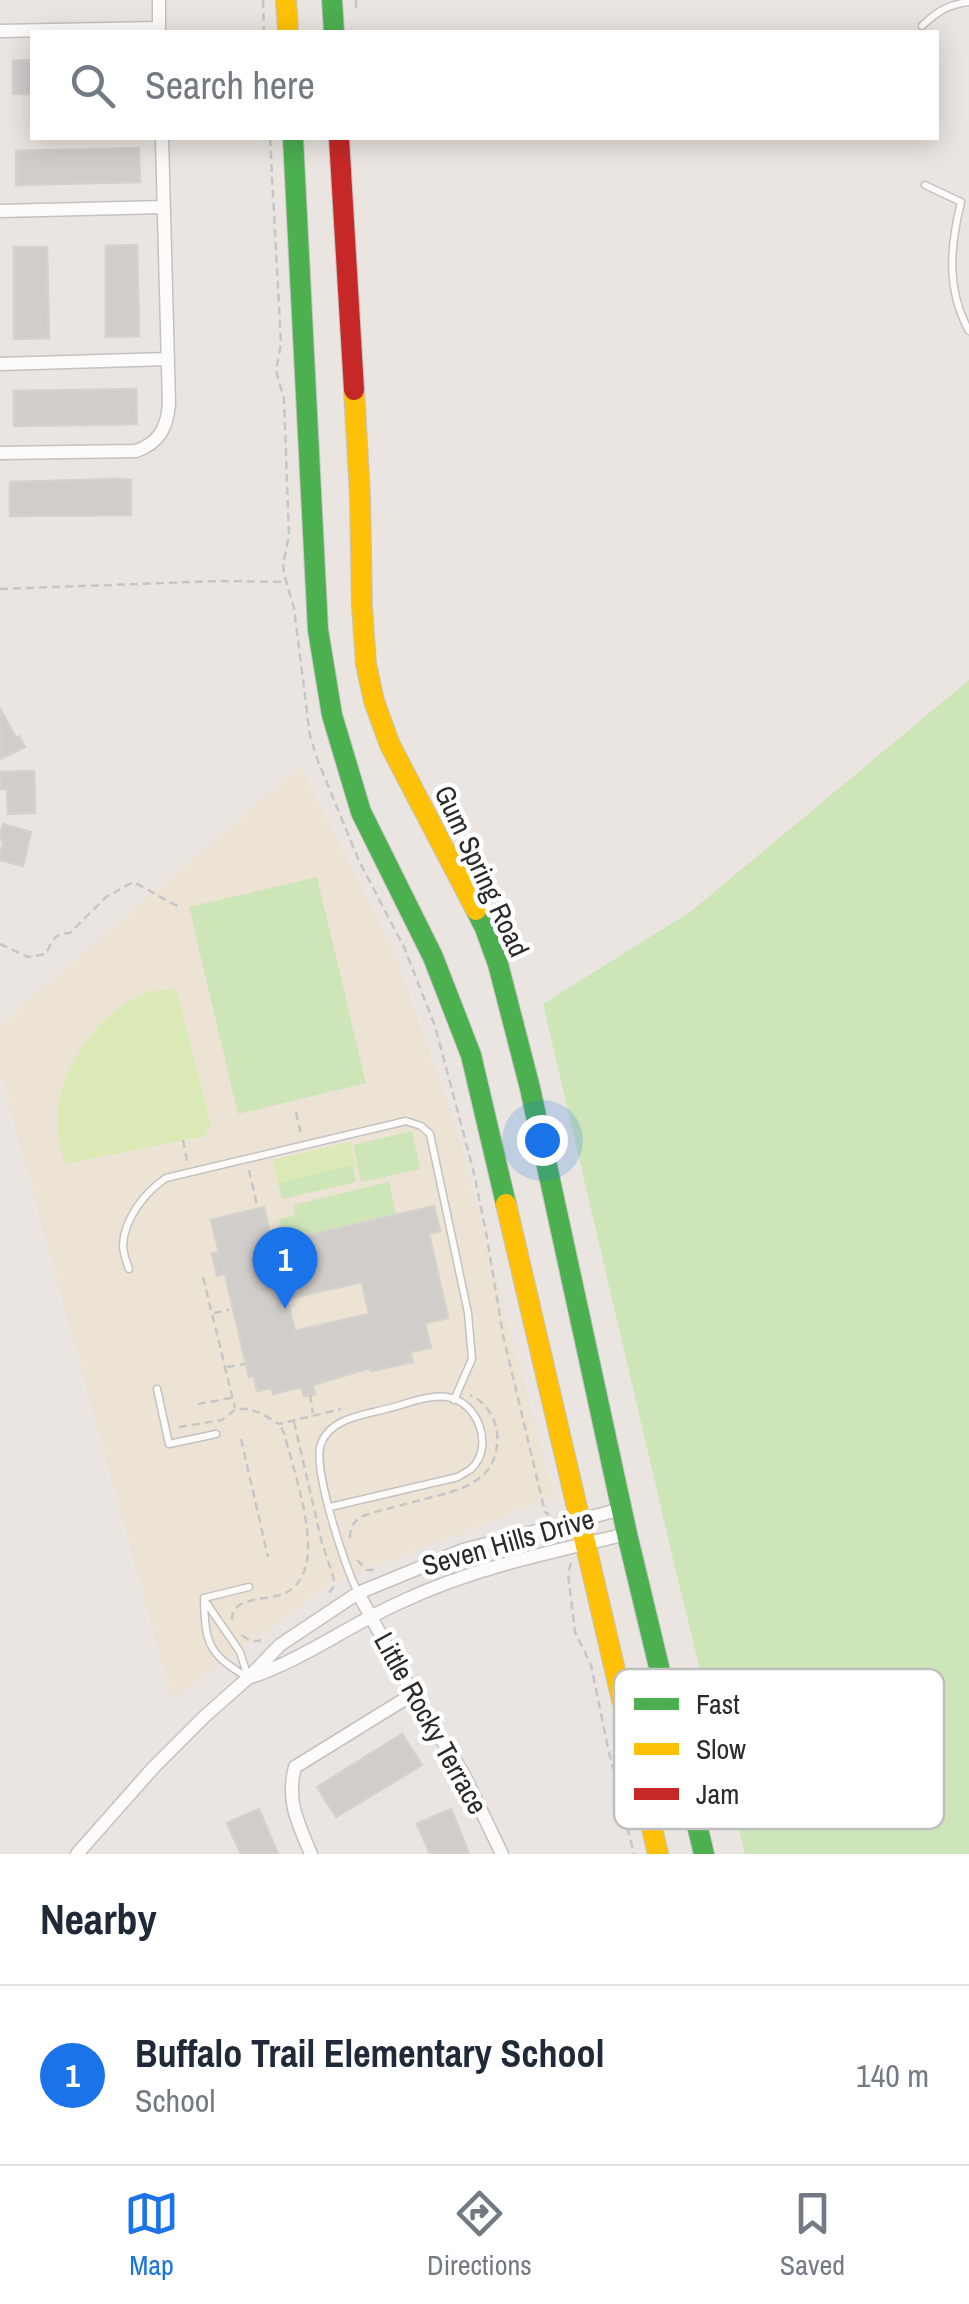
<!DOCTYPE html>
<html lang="en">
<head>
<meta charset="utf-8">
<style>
	body { margin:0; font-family:"Archivo Narrow",sans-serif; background:#f2f2f3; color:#1f2937 }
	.you { position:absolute; left:542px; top:1140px; width:35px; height:35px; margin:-25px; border:8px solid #fff; border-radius:50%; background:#1a73e8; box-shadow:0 0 0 15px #1a73e833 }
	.badge { display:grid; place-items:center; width:65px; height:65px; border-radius:50%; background:#1a73e8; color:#fff; font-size:32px; font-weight:700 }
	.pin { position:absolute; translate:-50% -82px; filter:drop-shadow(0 2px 5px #0008) }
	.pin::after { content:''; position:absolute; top:52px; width:35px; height:30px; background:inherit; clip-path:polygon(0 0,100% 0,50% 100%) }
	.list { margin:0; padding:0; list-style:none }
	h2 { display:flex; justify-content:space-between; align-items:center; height:130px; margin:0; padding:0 40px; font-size:42px }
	h2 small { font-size:32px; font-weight:400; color:#747a83 }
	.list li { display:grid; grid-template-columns:65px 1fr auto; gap:30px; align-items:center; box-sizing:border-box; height:180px; padding:0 40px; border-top:2px solid #e0e1e3 }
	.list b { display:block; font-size:38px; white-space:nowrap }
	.list p { margin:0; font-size:32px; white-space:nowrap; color:#747a83 }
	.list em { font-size:32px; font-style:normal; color:#747a83 }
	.icon { flex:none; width:55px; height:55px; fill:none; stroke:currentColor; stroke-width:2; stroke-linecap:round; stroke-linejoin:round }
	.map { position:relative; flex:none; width:969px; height:1854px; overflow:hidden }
	.search { position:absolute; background:#fff; box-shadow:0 5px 25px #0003; left:30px; right:30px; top:30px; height:110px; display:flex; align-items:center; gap:25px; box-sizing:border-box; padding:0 35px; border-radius:0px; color:#747a83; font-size:38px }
	.sheet { height:310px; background:#fff }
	nav { display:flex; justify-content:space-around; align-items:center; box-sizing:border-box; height:140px; border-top:2px solid #e0e1e3; background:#fff; font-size:28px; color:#747a83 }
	nav a { display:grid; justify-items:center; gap:5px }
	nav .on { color:#1a73e8 }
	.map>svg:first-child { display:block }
</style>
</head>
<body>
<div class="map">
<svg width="969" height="1854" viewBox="0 0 969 1854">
	<rect width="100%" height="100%" fill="#eae5e0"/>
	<path fill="#ede3d5" d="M301,766L394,954L454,1121L554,1497L330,1584L172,1699L0,1071V1025Z"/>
	<path fill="#cee5b8" d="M969,680V1854H745L673,1559L543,1004L690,912Z
		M317,877L366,1083L238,1114L189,907Z
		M412,1131L420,1169L361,1182L353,1145Z
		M353,1165L356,1182L282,1199L278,1183Z
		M389,1182L396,1214L292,1238V1241L284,1243L279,1219L295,1215L293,1205Z"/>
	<path fill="#dae9b6" d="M176,988L211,1125L204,1136L65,1164C62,1152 58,1138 57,1125C56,1072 96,1013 145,993C154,990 166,990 176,988Z
		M350,1142L355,1165L278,1183L273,1160Z"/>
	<path fill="#d0cdca" stroke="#d5d1cc" stroke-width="2.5" fill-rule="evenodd" d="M32,60V94H13V61Z
		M139,148L140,182L16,185V151Z
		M137,245L139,336L106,337V246Z
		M14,247H47L49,338L14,339Z
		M136,389L137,424L14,426V391Z
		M116,479L131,480V515L10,516V482Z
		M0,708L16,738L19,736L25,747L0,759Z
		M34,771L35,813L8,814L7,789H1V772Z
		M3,824L31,832L23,866L0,860L3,841L0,840V835Z
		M434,1206L440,1231L429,1234L448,1318L425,1323L431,1348L410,1352L413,1362L371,1371L370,1368L313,1385L315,1394L304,1396L301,1387L273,1394L271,1388L257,1391L254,1376L249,1377L225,1274L217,1276L212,1254L219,1252L211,1220L264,1207L272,1244ZM362,1282L369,1314L295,1331L287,1299Z
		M402,1734L422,1765L336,1817L317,1787Z
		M259,1809L278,1854H241L227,1823Z
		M451,1809L469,1854H430L417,1824Z"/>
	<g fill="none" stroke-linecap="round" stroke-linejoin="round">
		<g stroke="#c3c1c2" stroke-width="9">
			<path id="lane" d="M922,26C936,12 949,4 969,2
				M925,185L961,202C950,247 946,289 969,331
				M129,1269C126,1261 123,1253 123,1245C124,1219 145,1192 166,1178L406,1121L421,1126L430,1134L468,1313L472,1359L454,1400
				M157,1389L169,1444L216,1434
				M330,1507L458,1477C462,1474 467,1472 471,1469C495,1447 478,1401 447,1397C428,1394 404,1405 386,1409C364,1415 330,1418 321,1444C312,1466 345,1569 358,1592
				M204,1598C205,1643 208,1654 247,1677
				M204,1598L249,1587
				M205,1601L240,1652L248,1677"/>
		</g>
		<g stroke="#c3c1c2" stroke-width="15">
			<path id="street" d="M159,0V32
				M0,31L159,28
				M0,211L163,207
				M0,364L168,359
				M0,453L136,451C159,443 167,428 169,404L162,138
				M358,1593L413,1694L464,1775L502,1854
				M251,1677C304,1659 349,1625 401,1602C473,1568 550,1552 627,1534
				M77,1854L153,1768L205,1716L248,1678L280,1645L358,1593L463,1550L622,1509
				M311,1854C298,1823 286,1801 295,1767L413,1694"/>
		</g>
		<g stroke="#c5c3c1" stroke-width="22">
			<path id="fast" d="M332,0L334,32
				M293,138L318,630L332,715L361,812L433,957L471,1055L506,1204
				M476,910L485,928L498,964L530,1088L627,1534L704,1854"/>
		</g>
		<g stroke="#c5c3c1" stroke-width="22">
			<path id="slow" d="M286,0L288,32
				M354,390L360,495L362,606L366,664L374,701L390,745L476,910
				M506,1204L658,1854"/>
		</g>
		<g stroke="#c5c3c1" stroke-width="22">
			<path id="jam" d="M339,138L354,390"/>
		</g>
		<path stroke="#c6c6c6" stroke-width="2.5" stroke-dasharray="8 5" stroke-linecap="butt" d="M263,0L264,32
			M356,0V9
			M270,138L281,344L276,371L284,399L289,536L283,564L284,574L294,608L310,736L318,761L359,861L404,947L435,1026L473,1169L486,1232L503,1335L545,1512L549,1515
			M0,589L219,581L283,582
			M0,944L28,957L46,954C52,941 54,933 70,933L106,897L133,882C149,889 163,900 180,907
			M296,1112L301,1135
			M183,1140L187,1161
			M249,1170L257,1205
			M203,1277L235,1408
			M214,1313L229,1310
			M227,1367L245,1364
			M310,1395L313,1413
			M198,1404L231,1398
			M294,1422L322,1543L334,1579L333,1588L326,1596
			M179,1427L222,1420L236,1409H249L262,1414L279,1424L341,1409
			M241,1439L268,1557
			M350,1538C350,1527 353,1522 363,1516C383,1509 404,1505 424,1499C462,1490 501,1481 497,1432C495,1416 484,1401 470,1395
			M357,1560L367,1570H375
			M571,1563L568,1574L575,1632L591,1665L608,1748L634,1854
			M232,1620C231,1594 273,1602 289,1591C298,1585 304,1575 306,1565C315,1533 293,1467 284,1433L280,1425
			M242,1635C250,1642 256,1643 266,1638"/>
		<use href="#lane" stroke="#fcfbfa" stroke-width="6"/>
		<use href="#street" stroke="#fcfbfa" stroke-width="12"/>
		<use href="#fast" stroke="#4caf50" stroke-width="20"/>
		<use href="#slow" stroke="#ffc107" stroke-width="20"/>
		<use href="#jam" stroke="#c62828" stroke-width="20"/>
	</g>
	<g text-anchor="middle" stroke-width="9" stroke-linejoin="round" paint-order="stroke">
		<g font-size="28" fill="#2b2b2b" stroke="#fff">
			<text transform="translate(482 871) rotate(65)" y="10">Gum Spring Road</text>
			<text transform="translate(508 1542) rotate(-16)" y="10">Seven Hills Drive</text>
			<text transform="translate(431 1723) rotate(61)" y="10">Little Rocky Terrace</text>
		</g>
	</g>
	<rect x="614" y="1669" width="330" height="160" rx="15" fill="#fff" stroke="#bfbfbf" stroke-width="2.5"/>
	<rect x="634" y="1698" width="45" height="12" fill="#4caf50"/>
	<rect x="634" y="1743" width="45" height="12" fill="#ffc107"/>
	<rect x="634" y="1788" width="45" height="12" fill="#c62828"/>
	<g font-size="28" fill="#2b2b2b">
		<text x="696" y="1714">Fast</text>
		<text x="696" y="1759">Slow</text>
		<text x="696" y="1804">Jam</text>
	</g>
</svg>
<div class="you"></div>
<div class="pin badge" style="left:285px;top:1309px">1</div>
<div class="search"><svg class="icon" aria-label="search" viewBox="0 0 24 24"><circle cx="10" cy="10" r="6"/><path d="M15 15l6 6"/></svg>Search here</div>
</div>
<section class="sheet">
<h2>Nearby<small></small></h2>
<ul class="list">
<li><span class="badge">1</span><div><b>Buffalo Trail Elementary School</b><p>School</p></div><em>140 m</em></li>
</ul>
</section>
<nav>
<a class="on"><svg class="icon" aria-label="map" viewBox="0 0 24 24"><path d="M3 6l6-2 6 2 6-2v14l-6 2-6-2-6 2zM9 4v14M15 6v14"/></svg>Map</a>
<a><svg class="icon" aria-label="directions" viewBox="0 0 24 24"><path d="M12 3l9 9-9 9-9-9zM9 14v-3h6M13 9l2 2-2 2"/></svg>Directions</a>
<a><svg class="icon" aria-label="saved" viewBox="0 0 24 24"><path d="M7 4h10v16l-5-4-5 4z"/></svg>Saved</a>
</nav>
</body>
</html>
